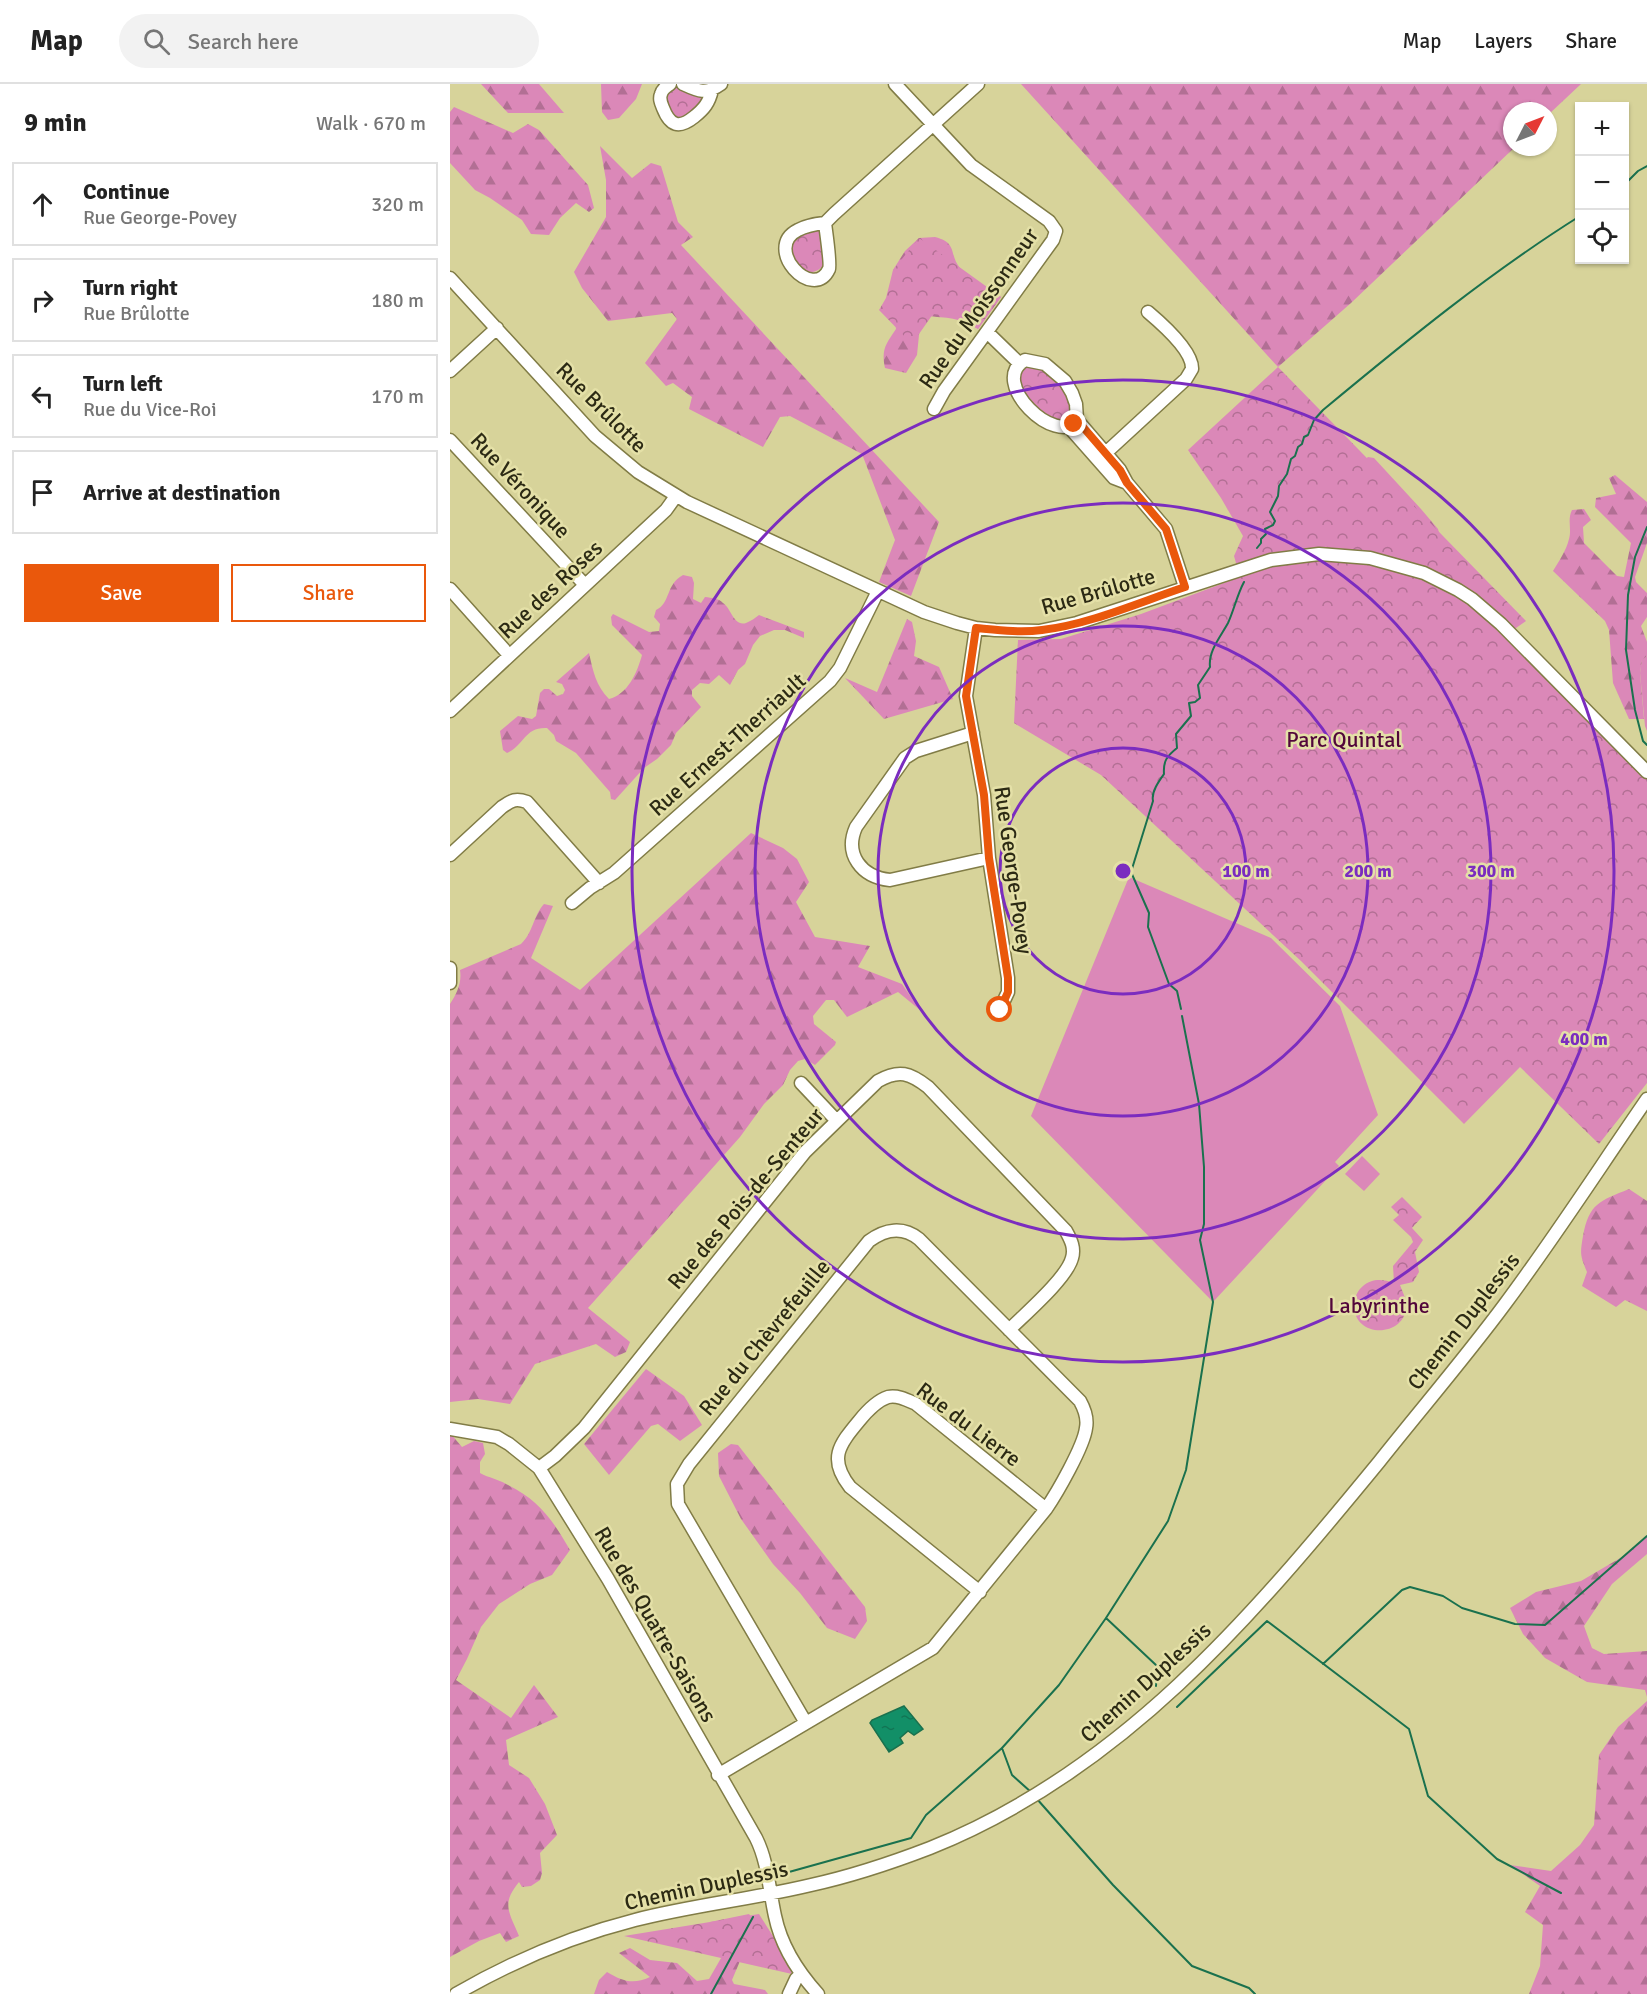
<!DOCTYPE html>
<html lang="en">
<head>
<meta charset="utf-8">
<style>
	body { margin:0; font-family:Signika,sans-serif; background:#f2f2f2; color:#222 }
	.controls { position:absolute; right:18px; top:18px; display:grid; overflow:hidden; border-radius:0px; box-shadow:0 2px 4px #0004 }
	.controls button { width:54px; height:54px; display:grid; place-items:center; padding:0; border:0; border-bottom:2px solid #e0e0e0; background:#fff; color:#222; font:30px sans-serif }
	.compass { position:absolute; left:1053px; top:18px; width:54px; height:54px; border-radius:50%; background:#fff; box-shadow:0 2px 4px #0004; rotate:48deg }
	.stop { position:absolute; width:18px; height:18px; margin:-14px; border:4px solid #ea580c; border-radius:50%; background:#fff }
	.stop.end { background:#ea580c; border-color:#fff; box-shadow:0 2px 6px #0008 }
	.list { margin:0; padding:0; list-style:none }
	h2 { display:flex; justify-content:space-between; align-items:center; height:78px; margin:0; padding:0 24px; font-size:26px }
	h2 small { font-size:20px; font-weight:400; color:#767676 }
	.list li { display:grid; grid-template-columns:39px 1fr auto; gap:18px; align-items:center; box-sizing:border-box; height:84px; margin:0 12px 12px; padding:0 12px; border:2px solid #e0e0e0; border-radius:0px }
	.list b { display:block; font-size:22px; white-space:nowrap }
	.list p { margin:0; font-size:20px; white-space:nowrap; color:#767676 }
	.list em { font-size:20px; font-style:normal; color:#767676 }
	.actions { display:flex; gap:12px; padding:18px 24px }
	.actions a { flex:1; padding:14px 0; border:2px solid #ea580c; border-radius:0px; text-align:center; font-size:21px; color:#ea580c }
	.actions .main { background:#ea580c; color:#fff }
	.icon { flex:none; width:33px; height:33px; fill:none; stroke:currentColor; stroke-width:2; stroke-linecap:round; stroke-linejoin:round }
	.map { position:relative; flex:none; width:1197px; height:1910px; overflow:hidden }
	header { display:flex; align-items:center; gap:36px; box-sizing:border-box; height:84px; padding:0 30px; background:#fff; border-bottom:2px solid #e0e0e0 }
	header strong { font-size:28px }
	nav { display:flex; gap:33px; margin-inline-start:auto; font-size:21px }
	.search { width:420px; height:54px; background:#f2f2f2; display:flex; align-items:center; gap:15px; box-sizing:border-box; padding:0 21px; border-radius:33px; color:#767676; font-size:22px }
	main { display:flex }
	aside { flex:1; background:#fff }
	.map>svg:first-child { display:block }
</style>
</head>
<body>
<header>
<strong>Map</strong>
<div class="search"><svg class="icon" aria-label="search" viewBox="0 0 24 24"><circle cx="10" cy="10" r="6"/><path d="M15 15l6 6"/></svg>Search here</div>
<nav><a>Map</a><a>Layers</a><a>Share</a></nav>
</header>
<main>
<aside>
<h2>9 min<small>Walk · 670 m</small></h2>
<ul class="list">
<li><svg class="icon" aria-label="ahead" viewBox="0 0 24 24"><path d="M12 20V5M6 11l6-6 6 6"/></svg><div><b>Continue</b><p>Rue George-Povey</p></div><em>320 m</em></li>
<li><svg class="icon" aria-label="right" viewBox="0 0 24 24"><path d="M7 20v-9h11M14 6l5 5-5 5"/></svg><div><b>Turn right</b><p>Rue Brûlotte</p></div><em>180 m</em></li>
<li><svg class="icon" aria-label="left" viewBox="0 0 24 24"><path d="M17 20v-9H6M10 6l-5 5 5 5"/></svg><div><b>Turn left</b><p>Rue du Vice-Roi</p></div><em>170 m</em></li>
<li><svg class="icon" aria-label="arrive" viewBox="0 0 24 24"><path d="M6 21V4h12l-3 4 3 4H6"/></svg><div><b>Arrive at destination</b></div></li>
</ul>
<div class="actions"><a class="main">Save</a><a>Share</a></div>
</aside>
<div class="map">
<svg width="1197" height="1910" viewBox="0 0 1197 1910">
	<defs>
		<pattern id="forest-firs" width="22" height="20" patternUnits="userSpaceOnUse" patternTransform="scale(1.5)"><rect width="22" height="20" fill="#db88b8"/><path d="M5 1l3.5 6h-7zM16 11l3.5 6h-7z" fill="#b26f94"/></pattern>
		<pattern id="park-crowns" width="20" height="18" patternUnits="userSpaceOnUse" patternTransform="scale(1.5)"><rect width="20" height="18" fill="#db88b8"/><path d="M2 6a3 3 0 1 1 6 0M12 15a3 3 0 1 1 6 0" fill="none" stroke="#b26f94"/></pattern>
		<pattern id="water-ripples" width="26" height="14" patternUnits="userSpaceOnUse" patternTransform="scale(1.5)"><rect width="26" height="14" fill="#128f67"/><path d="M2 4q2-2 4 0t4 0M15 11q2-2 4 0t4 0" fill="none" stroke="#117554"/></pattern>
	</defs>
	<rect width="100%" height="100%" fill="#d7d39a"/>
	<path fill="#db88b8" d="M1197,572V647L1195,642L1190,589L1192,575Z
		M679,793L821,854L890,922L928,1031L885,1078L889,1082L763,1218L581,1032Z
		M912,1072L930,1090L914,1107L895,1090Z"/>
	<path fill="url(#forest-firs)" d="M31,0H89L114,29H58Z
		M151,0H192L186,15L169,34L158,36L152,28Z
		M571,0H1131L1098,31V27H1062V63H1065L901,219L828,283Z
		M4,23L63,49L78,40L89,46L138,101L144,124L139,128L126,119L110,134L99,151L81,150L72,136L40,114L25,106L0,79V28Z
		M150,62L182,94L201,79L211,82L228,138L243,153L231,161L489,438L461,512L429,498L445,456L412,370L340,332L330,333L313,363L239,325L242,313L223,299L216,302L195,279L227,235L222,229L158,237L132,204L124,188L156,133V96Z
		M485,153C509,159 498,171 511,185C521,196 538,204 551,213L528,245C504,231 496,235 471,231L467,271L456,289L435,284C431,265 436,260 446,245L442,209L443,186L455,167L469,154Z
		M918,373L924,374L971,425L988,445L997,478L902,386Z
		M1165,391L1197,418V459L1185,493L1186,498L1197,509V533L1191,542L1197,558V572L1192,576L1190,589L1194,635H1179L1163,599L1159,546L1155,537L1103,487C1109,477 1116,467 1119,455C1122,445 1117,436 1122,426L1134,425L1141,436L1133,443L1134,459L1167,492L1174,493L1181,459L1145,423L1146,414L1166,410L1159,394Z
		M233,491L242,493L244,499L243,515L251,519L255,513C262,514 268,514 273,519C281,524 284,543 296,539C301,537 305,534 309,531L354,548V554L335,546H324L310,552L303,561L295,580L288,586L280,601L269,591L259,600L250,599L242,606V612L251,623L226,649L221,661L207,675L194,684L165,716L161,715L160,708L126,669L106,657L104,651L97,644C74,643 75,661 57,669L53,666L50,647L68,632L82,635L86,632L90,609L94,605H99L107,612L113,610L115,606L112,600L106,598L139,569C143,587 146,602 159,615C178,610 187,589 192,571L162,541L161,533L163,530L199,548L209,547L210,540L204,533L206,526C221,519 215,501 233,491Z
		M457,535L462,538L466,557L464,572L489,583L503,615L434,635L395,594L427,608Z
		M301,749L333,764L347,775L359,798L346,818L365,853L420,862L408,883L452,900L470,926L448,908L397,933L384,916H376L363,932L364,940L386,958L385,961L365,981L355,975L348,977L340,986L333,1001L314,1020L290,1053L138,1224L180,1258L176,1268L165,1273L146,1260L85,1280L60,1320L28,1315L0,1318V920C7,909 12,899 10,886L71,860C83,849 83,832 94,820L103,822L81,874L130,906Z
		M1179,1105L1197,1117V1227L1175,1216L1166,1223L1132,1202L1137,1188C1130,1171 1130,1170 1133,1152C1139,1119 1150,1117 1179,1105Z
		M196,1285L234,1312L252,1341L230,1357L208,1340L201,1342L159,1391L134,1360Z
		M0,1349L12,1363L24,1357L33,1359L35,1370L30,1378V1389C39,1394 48,1395 56,1400C89,1416 102,1435 120,1466L102,1491L80,1500L49,1520L31,1543L17,1575L6,1596L61,1634L84,1601L108,1633L56,1656L59,1681L79,1694L95,1720L107,1751L90,1769L92,1789L90,1796L81,1802L72,1803L69,1798C51,1820 59,1828 69,1852L56,1858L50,1849L29,1857L0,1873Z
		M281,1360L288,1361L415,1523L417,1537L405,1555L377,1544L350,1509L323,1480L291,1435L269,1392L268,1369Z
		M1197,1452V1470L1162,1500L1134,1542L1142,1564L1154,1570L1197,1567V1613L1195,1606L1137,1598L1095,1574L1073,1550L1060,1524L1086,1508L1131,1497L1177,1470Z
		M1197,1617V1910H1079L1090,1882L1093,1841L1075,1828L1090,1802L1060,1781L1101,1787L1130,1761L1144,1741L1149,1671L1168,1643Z
		M299,1830L306,1839L282,1896L284,1900L315,1906L318,1910H144L149,1896L157,1888C172,1897 183,1901 200,1893L169,1869L180,1864L200,1876L227,1879L247,1897L259,1895L286,1848L260,1838Z"/>
	<path fill="url(#park-crowns)" d="M224,2L252,12L253,15L251,22L230,36C221,31 215,21 215,10Z
		M369,145L373,181C357,204 327,164 351,150C356,147 363,146 369,145Z
		M469,154L551,213L528,245L509,233L483,230L462,260L429,226L436,214L443,186Z
		M585,281L607,293L621,318L622,331L612,338L595,333L571,308L570,286L573,282Z
		M828,283L1076,537L1056,551L1197,694V999L1149,1060L1070,983L1014,1040L851,877L651,691L564,639L568,556L611,555L691,530L790,493L784,472L793,452L771,414L738,366Z
		M952,1113L972,1133L962,1144L973,1156L965,1168L969,1188L963,1198L950,1201C952,1207 955,1212 956,1218C960,1253 905,1257 904,1222C904,1214 907,1207 913,1202C922,1194 933,1195 944,1199L943,1182L963,1158L961,1153L943,1136L949,1131L941,1123Z
		M309,1830L333,1868L342,1890L174,1852Z"/>
	<path fill="url(#water-ripples)" stroke="#1a714e" stroke-width="1.5" d="M454,1622L473,1645L464,1651L458,1647L450,1654L453,1659L439,1668L420,1639L422,1636Z"/>
	<g fill="none" stroke-linecap="round" stroke-linejoin="round">
		<path stroke="#1a714e" stroke-width="2" d="M1174,101L1188,87L1197,82
			M1197,443L1185,473L1178,511L1176,566L1185,626L1193,657L1197,661
			M807,464L811,459V455L816,450L815,445L823,441L825,437L820,428L828,412L829,402L837,390L841,375L845,372L848,363L852,360L854,353L858,351L864,336L873,326C955,258 1039,189 1130,132
			M731,925L727,907L719,900L698,843L699,829L681,788L703,717C701,708 709,697 714,690C713,677 717,672 727,664L726,650L741,632L739,619L745,618L750,614L748,601L760,583C758,567 771,552 778,539C784,526 787,511 794,498
			M656,1534L707,1582L706,1602
			M873,1580L952,1506L960,1503L993,1512L1012,1524L1065,1540L1095,1541L1197,1452
			M727,1623L817,1537L959,1645L978,1712L1047,1775L1111,1809
			M552,1664L562,1691L581,1708
			M587,1715L663,1801L742,1882L799,1904L805,1910
			M339,1788L461,1754L476,1731L552,1664L609,1601L656,1534L718,1437L736,1386L763,1218L750,1156L754,1140V1083L749,1020L732,932
			M261,1910L303,1833"/>
		<g stroke="#817c46" stroke-width="15">
			<path id="minor" d="M220,0C216,3 212,5 211,10C209,15 211,19 213,24C220,42 229,45 244,33C254,25 259,19 262,6
				M233,0C248,7 256,11 271,0
				M445,0L521,81L599,137L606,147L603,156L494,307L484,325
				M375,139L384,130L528,0
				M375,139C376,148 381,180 379,185C363,219 312,164 348,146C357,141 366,140 375,139Z
				M0,194L145,352L188,388L237,418L474,528L507,539L526,544L545,546L589,547L627,539L821,476L869,470L920,474L974,489L1008,506L1022,515L1051,540L1197,688
				M537,248L570,280
				M0,287L47,244
				M627,336C607,364 537,298 575,276L595,280L615,297L622,309L626,320L627,336L670,386L677,399L716,445L735,503
				M619,343L664,394L677,399
				M0,356L135,501
				M648,376L736,295L742,285C743,267 711,239 698,228
				M0,505L59,571
				M526,544L516,612L534,711L539,774L558,894V908L550,925
				M0,627L216,426L226,412
				M523,649L466,667L455,674L406,743C394,770 411,793 440,796L539,774
				M0,771L52,723C62,716 66,714 77,718L149,799
				M122,819L140,804L164,789L380,597L390,584L428,507
				M0,884V899
				M351,999L386,1036
				M0,1345L47,1353L59,1360L89,1384L158,1495L306,1754C318,1778 319,1805 325,1832C331,1861 348,1888 368,1910
				M89,1384L105,1372L134,1344L355,1068L428,997C449,985 460,989 478,1003L616,1147C621,1156 625,1164 622,1174C617,1194 575,1230 559,1246
				M530,1508L400,1403C378,1375 389,1361 409,1337C417,1327 426,1317 438,1313C448,1311 457,1316 466,1320L596,1425
				M268,1691L483,1564L596,1425C607,1409 634,1362 636,1344C638,1334 635,1326 630,1317L469,1155C453,1142 435,1145 419,1157L239,1380L227,1400L228,1420L356,1639
				M6,1910C63,1877 122,1852 185,1836C243,1821 303,1815 361,1801C402,1792 441,1779 480,1764C672,1687 801,1534 929,1378C971,1325 1015,1274 1055,1220C1105,1153 1150,1083 1197,1015
				M339,1910L346,1895L351,1890"/>
		</g>
		<use href="#minor" stroke="#fff" stroke-width="12"/>
	</g>
	<g fill="none" stroke-linecap="round" stroke-linejoin="round">
		<path stroke="#ea580c" stroke-width="8" d="M550,926L558,908V894L539,774L534,711L516,612L526,544C547,546 570,549 592,546C638,541 690,518 735,503L716,445L677,399L670,386L627,336L624,340"/>
	</g>
	<g fill="none" stroke="#7b2cbf" stroke-width="3">
		<circle cx="673" cy="787" r="123"/>
		<circle cx="673" cy="787" r="245"/>
		<circle cx="673" cy="787" r="368"/>
		<circle cx="673" cy="787" r="491"/>
	</g>
	<g text-anchor="middle" stroke-width="5" stroke-linejoin="round" paint-order="stroke">
		<g font-size="22" fill="#2c2a14" stroke="#e4e0a7">
			<text transform="translate(528 224) rotate(-55)" y="8">Rue du Moissonneur</text>
			<text transform="translate(152 323) rotate(45)" y="8">Rue Brûlotte</text>
			<text transform="translate(71 401) rotate(47)" y="8">Rue Véronique</text>
			<text transform="translate(100 505) rotate(-43)" y="8">Rue des Roses</text>
			<text transform="translate(648 507) rotate(-16)" y="8">Rue Brûlotte</text>
			<text transform="translate(277 660) rotate(-42)" y="8">Rue Ernest-Therriault</text>
			<text transform="translate(564 786) rotate(82)" y="8">Rue George-Povey</text>
			<text transform="translate(295 1114) rotate(-50)" y="8">Rue des Pois-de-Senteur</text>
			<text transform="translate(1013 1237) rotate(-52)" y="8">Chemin Duplessis</text>
			<text transform="translate(314 1253) rotate(-51)" y="8">Rue du Chèvrefeuille</text>
			<text transform="translate(519 1340) rotate(37)" y="8">Rue du Lierre</text>
			<text transform="translate(206 1540) rotate(60)" y="8">Rue des Quatre-Saisons</text>
			<text transform="translate(695 1598) rotate(-42)" y="8">Chemin Duplessis</text>
			<text transform="translate(256 1801) rotate(-12)" y="8">Chemin Duplessis</text>
		</g>
		<g font-size="22" fill="#52063b" stroke="#e4e0a7">
			<text x="894" y="663">Parc Quintal</text>
			<text x="929" y="1229">Labyrinthe</text>
		</g>
	</g>
	<circle cx="673" cy="787" r="9" fill="#7b2cbf" stroke="#e4e0a7" stroke-width="3"/>
	<g font-size="18" text-anchor="middle" font-weight="bold" fill="#7b2cbf" stroke="#e4e0a7" stroke-width="5" stroke-linejoin="round" paint-order="stroke">
		<text x="796" y="793">100 m</text>
		<text x="918" y="793">200 m</text>
		<text x="1041" y="793">300 m</text>
		<text x="1134" y="961">400 m</text>
	</g>
</svg>
<div class="controls">
<button>+</button>
<button>−</button>
<button><svg class="icon" aria-label="locate" viewBox="0 0 24 24"><circle cx="12" cy="12" r="6"/><path d="M12 2v4M12 18v4M2 12h4M18 12h4"/></svg></button>
</div>
<svg class="compass" viewBox="-18 -18 36 36"><path d="M0-13l5 13h-10z" fill="#e53935"/><path d="M0 13l5-13h-10z" fill="#767676"/></svg>
<div class="stop" style="left:550px;top:926px"></div>
<div class="stop end" style="left:624px;top:340px"></div>
</div>
</main>
</body>
</html>
